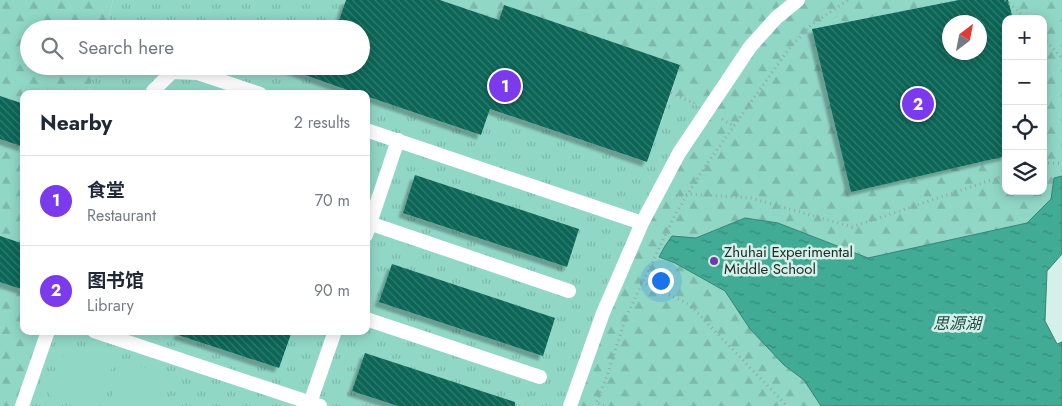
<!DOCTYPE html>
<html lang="en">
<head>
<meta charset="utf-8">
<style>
	body { margin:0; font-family:Jost,"Noto Sans SC",sans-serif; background:#f2f2f3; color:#1f2937 }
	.controls { position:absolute; right:15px; top:15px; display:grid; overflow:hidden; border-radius:10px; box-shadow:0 2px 12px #0003 }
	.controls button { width:45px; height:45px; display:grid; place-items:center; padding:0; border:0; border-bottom:1px solid #e0e1e3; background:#fff; color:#1f2937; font:25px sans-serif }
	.compass { position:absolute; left:942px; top:15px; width:45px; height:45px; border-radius:50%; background:#fff; box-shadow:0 2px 12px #0003; rotate:32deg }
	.you { position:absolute; left:660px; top:280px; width:18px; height:18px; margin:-12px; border:4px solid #fff; border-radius:50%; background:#1a73e8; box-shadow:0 0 0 8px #1a73e833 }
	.badge { display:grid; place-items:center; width:32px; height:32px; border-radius:50%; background:#7c3aed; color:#fff; font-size:16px; font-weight:700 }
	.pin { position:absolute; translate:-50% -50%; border:2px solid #fff; box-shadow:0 1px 5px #0006 }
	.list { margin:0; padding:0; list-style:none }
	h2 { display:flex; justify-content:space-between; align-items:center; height:65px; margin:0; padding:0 20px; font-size:21px }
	h2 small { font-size:16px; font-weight:400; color:#747a83 }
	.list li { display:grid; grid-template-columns:32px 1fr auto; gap:15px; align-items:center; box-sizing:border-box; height:90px; padding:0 20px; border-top:1px solid #e0e1e3 }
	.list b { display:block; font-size:19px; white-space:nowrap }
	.list p { margin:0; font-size:16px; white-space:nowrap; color:#747a83 }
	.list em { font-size:16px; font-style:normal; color:#747a83 }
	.icon { flex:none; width:28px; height:28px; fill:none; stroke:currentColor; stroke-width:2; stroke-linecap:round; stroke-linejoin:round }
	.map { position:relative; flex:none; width:1062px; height:406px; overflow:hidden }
	.search { position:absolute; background:#fff; box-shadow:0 2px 12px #0003; left:20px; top:20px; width:350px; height:55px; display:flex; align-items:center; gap:12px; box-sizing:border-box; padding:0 18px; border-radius:28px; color:#747a83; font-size:19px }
	.panel { position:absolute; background:#fff; box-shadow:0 2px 12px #0003; left:20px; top:90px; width:350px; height:245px; border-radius:10px }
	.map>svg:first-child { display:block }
</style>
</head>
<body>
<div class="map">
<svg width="1062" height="406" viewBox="0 0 1062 406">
	<defs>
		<pattern id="grass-tufts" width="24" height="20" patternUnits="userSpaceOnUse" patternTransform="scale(1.25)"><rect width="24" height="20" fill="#91d7c6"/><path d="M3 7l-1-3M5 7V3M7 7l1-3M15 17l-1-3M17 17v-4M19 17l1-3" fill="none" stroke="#7db9aa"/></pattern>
		<pattern id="forest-firs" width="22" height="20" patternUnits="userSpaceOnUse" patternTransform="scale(1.25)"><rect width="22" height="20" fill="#91d7c6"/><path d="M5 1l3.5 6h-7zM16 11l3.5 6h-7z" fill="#7db9aa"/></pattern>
		<pattern id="water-ripples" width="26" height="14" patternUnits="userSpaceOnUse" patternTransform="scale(1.25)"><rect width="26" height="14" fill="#41ab96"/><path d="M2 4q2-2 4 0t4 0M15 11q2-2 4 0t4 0" fill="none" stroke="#368b7a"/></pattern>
		<pattern id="building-back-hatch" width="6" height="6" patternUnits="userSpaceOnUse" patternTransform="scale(1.25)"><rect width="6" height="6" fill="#076556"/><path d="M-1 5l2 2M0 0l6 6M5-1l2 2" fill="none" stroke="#347c70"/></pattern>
		<filter id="shadow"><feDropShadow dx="-4.5" dy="4.5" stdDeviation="1" flood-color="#0004"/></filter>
	</defs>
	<rect width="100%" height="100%" fill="#d5f0e9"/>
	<path fill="url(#grass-tufts)" d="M113,0H346L336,29H106Z
		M96,66H324L320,76L481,135L490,109L647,162L671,93L708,110L570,406H22L48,331H366V94H88Z"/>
	<path fill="url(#forest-firs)" fill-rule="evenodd" d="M0,0H113L106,29H29V66H96L88,94H24V331H48L22,406H0Z
		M440,0H1062V254L1047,271L1045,321L1057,344L1062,342V406H570L603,313L707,110L671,93L680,65L504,5L499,20ZM1006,19H1043V191H1006ZM950,22H980V52H950Z"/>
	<path fill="#91d7c6" d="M67,343L115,359L99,406H80L49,395Z
		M124,361L172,377L162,406H108Z"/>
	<path fill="url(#water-ripples)" stroke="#378575" d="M1062,176V254L1047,271L1045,321L1057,344L1062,342V406H821L804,380L784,365L750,329L725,291L675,263L659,257L665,246L672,236L696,238L745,218L778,223L868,258L1027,223L1051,199L1054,178Z"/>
	<path fill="url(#building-back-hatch)" fill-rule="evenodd" filter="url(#shadow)" d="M346,0H440L499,20L504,5L680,65L647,162L490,109L481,135L366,96V94H359L288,69V66H361V29H336Z
		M959,0H1008L1013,19H1006V156L851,192L812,29ZM950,22H980V52H950Z
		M0,96L24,104V147L0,139Z
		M415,175L579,229L567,267L403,213Z
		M0,236L24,244V290L0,282Z
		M392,264L555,318L543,356L379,302Z
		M179,331H292L279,368L178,335Z
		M365,353L515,402V406H398L352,391Z"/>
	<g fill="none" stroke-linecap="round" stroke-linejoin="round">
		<path stroke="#93a8a3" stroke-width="3" stroke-dasharray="1 4" stroke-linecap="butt" d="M1005,0L1015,8L1025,19
			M1043,38L1062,58
			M671,93L691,102
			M722,119L733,126
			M1043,163H1062
			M676,196L688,194L751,198L852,227L1006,175
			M637,280L689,304L787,406
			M604,406L596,403L607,376L626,317L676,213L704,168L788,50L811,25L848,0"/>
		<path stroke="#fff" stroke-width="14" d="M152,94L153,91L172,72L198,73L260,94
			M366,130L642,223
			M366,222L569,291
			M366,235L398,140
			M366,319L540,377
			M94,331L320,406
			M310,403L335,331
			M22,406L48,331
			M570,406L603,313L642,223L679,153L750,47L776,18L798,0"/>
	</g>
	<circle fill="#7239af" stroke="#d5f0e9" stroke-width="2" cx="714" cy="261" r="5"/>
	<g text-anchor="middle" stroke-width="5" stroke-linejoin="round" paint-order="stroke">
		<g font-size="15" fill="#212c29" stroke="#d5f0e9" text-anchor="start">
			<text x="724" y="257">Zhuhai Experimental<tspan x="724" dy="17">Middle School</tspan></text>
		</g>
		<g font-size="16" font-style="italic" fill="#214e45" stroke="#d5f0e9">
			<text x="957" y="329">思源湖</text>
		</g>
	</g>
</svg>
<div class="controls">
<button>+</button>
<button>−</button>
<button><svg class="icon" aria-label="locate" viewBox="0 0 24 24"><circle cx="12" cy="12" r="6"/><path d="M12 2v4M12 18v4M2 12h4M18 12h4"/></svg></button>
<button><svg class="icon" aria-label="layers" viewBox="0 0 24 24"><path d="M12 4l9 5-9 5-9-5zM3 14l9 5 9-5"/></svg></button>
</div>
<svg class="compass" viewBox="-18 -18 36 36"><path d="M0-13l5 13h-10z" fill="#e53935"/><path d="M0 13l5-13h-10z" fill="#747a83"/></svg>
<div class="you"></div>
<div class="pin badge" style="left:505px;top:86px">1</div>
<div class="pin badge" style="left:918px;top:104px">2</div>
<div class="search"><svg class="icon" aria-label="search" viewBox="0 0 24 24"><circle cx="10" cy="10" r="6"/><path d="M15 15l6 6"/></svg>Search here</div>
<section class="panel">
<h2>Nearby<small>2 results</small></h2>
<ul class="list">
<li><span class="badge">1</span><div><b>食堂</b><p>Restaurant</p></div><em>70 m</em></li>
<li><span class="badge">2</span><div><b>图书馆</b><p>Library</p></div><em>90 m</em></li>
</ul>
</section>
</div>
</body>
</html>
